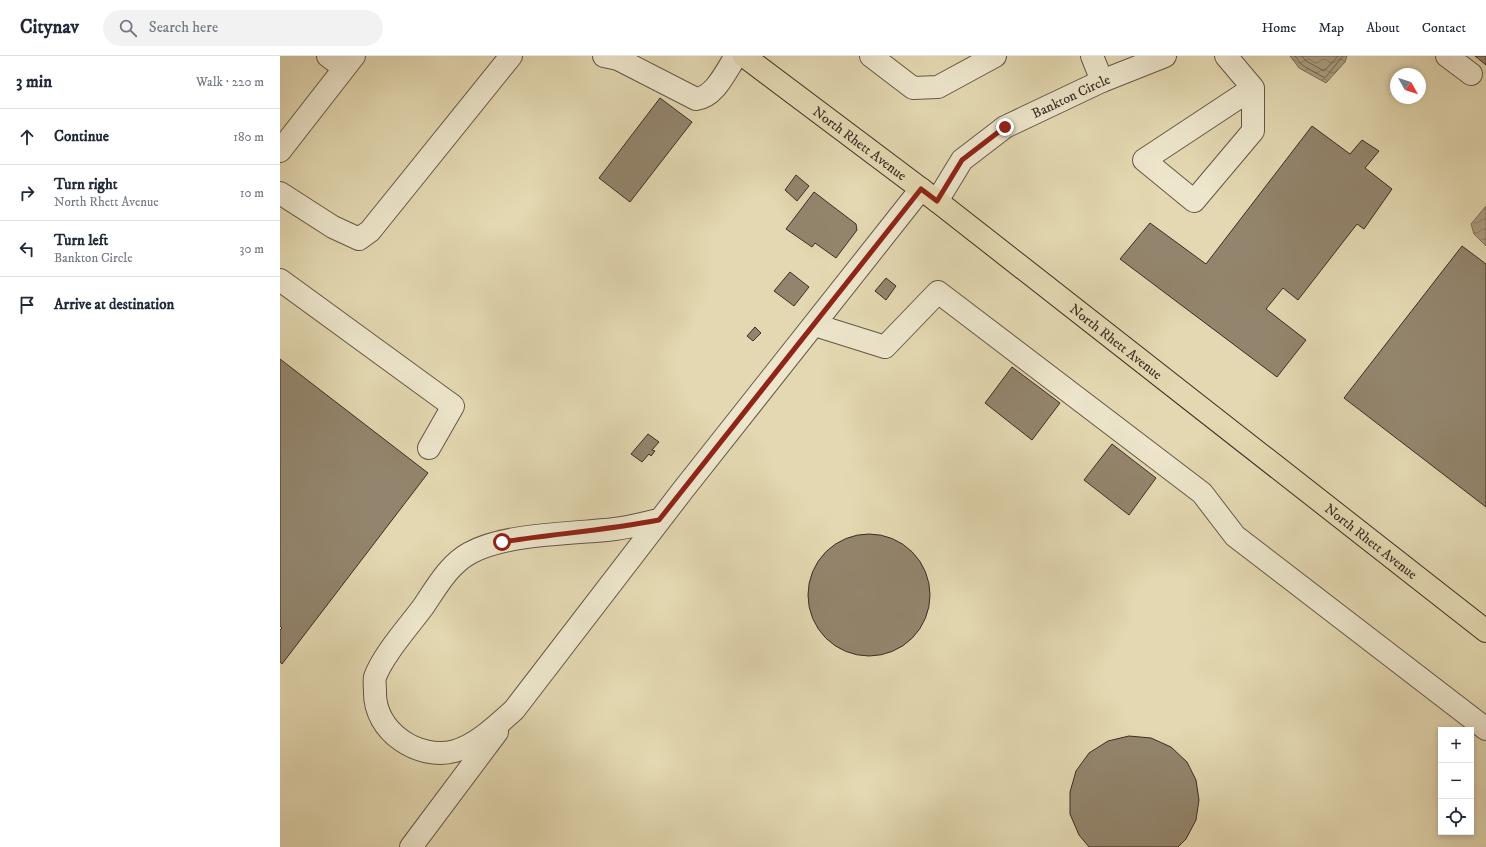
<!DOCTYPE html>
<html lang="en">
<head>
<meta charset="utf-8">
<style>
	body { margin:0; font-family:"IM FELL DW Pica",serif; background:#f2f2f3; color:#1f2937 }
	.controls { position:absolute; right:12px; bottom:12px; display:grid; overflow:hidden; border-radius:0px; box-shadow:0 2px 6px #0003 }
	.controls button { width:36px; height:36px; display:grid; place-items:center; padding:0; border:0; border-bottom:1px solid #e0e1e3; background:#fff; color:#1f2937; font:20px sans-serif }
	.compass { position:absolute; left:1110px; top:12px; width:36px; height:36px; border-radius:50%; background:#fff; box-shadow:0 2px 6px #0003; rotate:129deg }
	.stop { position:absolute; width:12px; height:12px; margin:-9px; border:3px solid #8f2418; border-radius:50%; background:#fff }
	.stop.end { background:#8f2418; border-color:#fff; box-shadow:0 1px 4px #0008 }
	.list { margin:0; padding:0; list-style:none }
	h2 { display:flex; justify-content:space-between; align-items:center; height:52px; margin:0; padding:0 16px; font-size:17px }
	h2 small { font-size:13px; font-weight:400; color:#747a83 }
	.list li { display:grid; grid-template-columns:26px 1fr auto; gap:12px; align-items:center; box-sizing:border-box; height:56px; padding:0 16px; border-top:1px solid #e0e1e3 }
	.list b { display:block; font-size:15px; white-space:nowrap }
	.list p { margin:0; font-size:13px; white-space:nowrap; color:#747a83 }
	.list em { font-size:13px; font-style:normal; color:#747a83 }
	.icon { flex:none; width:22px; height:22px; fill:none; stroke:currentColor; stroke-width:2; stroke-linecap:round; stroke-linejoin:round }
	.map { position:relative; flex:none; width:1206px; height:791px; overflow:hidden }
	header { display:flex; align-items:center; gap:24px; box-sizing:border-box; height:56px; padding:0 20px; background:#fff; border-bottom:1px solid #e0e1e3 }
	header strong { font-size:19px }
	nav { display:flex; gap:22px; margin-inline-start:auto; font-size:14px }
	.search { width:280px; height:36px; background:#f2f2f3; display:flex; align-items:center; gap:10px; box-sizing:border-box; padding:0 14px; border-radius:22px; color:#747a83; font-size:15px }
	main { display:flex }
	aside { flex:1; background:#fff }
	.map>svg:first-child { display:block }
</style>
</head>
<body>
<header>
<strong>Citynav</strong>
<div class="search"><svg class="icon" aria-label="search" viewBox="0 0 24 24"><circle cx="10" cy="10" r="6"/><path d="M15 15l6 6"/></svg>Search here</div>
<nav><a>Home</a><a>Map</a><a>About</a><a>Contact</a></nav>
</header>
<main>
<aside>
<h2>3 min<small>Walk · 220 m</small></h2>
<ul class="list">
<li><svg class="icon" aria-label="ahead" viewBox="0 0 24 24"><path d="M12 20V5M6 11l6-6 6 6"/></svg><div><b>Continue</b></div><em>180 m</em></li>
<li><svg class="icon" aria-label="right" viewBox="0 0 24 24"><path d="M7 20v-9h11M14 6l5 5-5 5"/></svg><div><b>Turn right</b><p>North Rhett Avenue</p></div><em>10 m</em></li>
<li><svg class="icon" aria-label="left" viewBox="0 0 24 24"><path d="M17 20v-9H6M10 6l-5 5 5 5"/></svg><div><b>Turn left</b><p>Bankton Circle</p></div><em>30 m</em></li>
<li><svg class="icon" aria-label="arrive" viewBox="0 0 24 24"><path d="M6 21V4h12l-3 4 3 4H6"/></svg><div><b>Arrive at destination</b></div></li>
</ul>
</aside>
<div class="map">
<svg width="1206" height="791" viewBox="0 0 1206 791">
	<defs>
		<pattern id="water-waves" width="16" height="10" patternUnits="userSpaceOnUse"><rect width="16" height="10" fill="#ab9e81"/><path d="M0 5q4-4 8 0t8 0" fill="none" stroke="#8c8169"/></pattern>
	</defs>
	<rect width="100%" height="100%" fill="#e3d8b1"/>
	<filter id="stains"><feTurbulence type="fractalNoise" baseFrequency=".005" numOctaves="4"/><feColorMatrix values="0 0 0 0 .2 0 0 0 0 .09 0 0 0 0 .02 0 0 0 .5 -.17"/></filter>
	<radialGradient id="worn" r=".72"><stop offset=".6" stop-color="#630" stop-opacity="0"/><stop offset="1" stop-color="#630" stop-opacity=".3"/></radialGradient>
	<path fill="url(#water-waves)" stroke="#7f705c" d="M1010,0H1067L1065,6L1046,27L1019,12Z
		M1206,150V190L1194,178L1191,168Z"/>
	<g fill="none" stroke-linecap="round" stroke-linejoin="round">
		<path stroke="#746552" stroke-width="1" d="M1015,0L1022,9L1045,22L1063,0
			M1022,0L1026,5L1044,15L1058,0"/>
	</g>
	<path fill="#93856d" stroke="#3d2c24" d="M1195,0H1206V9Z
		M380,42L412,66L350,146L319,122Z
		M1032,70L1070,98L1082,84L1099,95L1085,112L1112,133L1084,173L1077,168L1018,244L1003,232L986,253L1026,284L997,321L840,203L870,167L926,208Z
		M516,119L529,130L517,145L505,134Z
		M534,136L576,168L577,174L556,202L535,187L532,191L506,173Z
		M1182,190L1206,208V451L1064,342Z
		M510,216L529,231L514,250L494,235Z
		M606,222L616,230L606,244L595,235Z
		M475,271L481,277L473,285L467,280Z
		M0,303L148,417L2,608L0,606V574L2,572L0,570Z
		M732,311L780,347L752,384L705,347Z
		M368,378L379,386L372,394L375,395L371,400L369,398L362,406L351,398Z
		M832,388L876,422L849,459L804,424Z
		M528 539a61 61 0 1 1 122 0a61 61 0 1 1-122 0Z
		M849,680L871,682L891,691L907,706L916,724L919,744L916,764L906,783L898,791H809L799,779L790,758V736L796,715L809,697L828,685Z"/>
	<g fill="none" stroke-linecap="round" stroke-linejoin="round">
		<g stroke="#665747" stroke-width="24">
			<g id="minor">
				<path d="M48,0L64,12"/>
				<path d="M324,0L338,3L416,43C435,41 446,15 456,0"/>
				<path d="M591,0L633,32L658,31L715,0"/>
				<path d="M812,0L822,25"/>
				<path d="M946,0L973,32V75L914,145L864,104L973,32"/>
				<path d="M1167,0L1191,18"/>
				<path d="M0,95L74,0"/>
				<path d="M0,137L53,171L79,183L90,175L231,0"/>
				<path id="s1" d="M657,145L682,104L725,71L822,25L885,0"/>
				<path d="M0,224L173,350L149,392"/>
				<path d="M535,269L605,291L658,236L922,437L955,480L1206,673"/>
				<path d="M379,464C365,467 350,471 335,473C294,478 226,477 190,497C169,508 156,532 143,551C129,570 103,599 95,621C94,625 95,631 95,636C94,675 138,705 175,695C197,689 217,669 234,654L403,434L641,133"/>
				<path d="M131,791L217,676"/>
			</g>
		</g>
		<g stroke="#3d2c24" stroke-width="24">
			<g id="major">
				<path id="s2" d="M464,0L657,145L1206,575"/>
			</g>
		</g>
		<use href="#minor" stroke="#ede6cc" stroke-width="22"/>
		<use href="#major" stroke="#e3d8b1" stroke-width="22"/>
	</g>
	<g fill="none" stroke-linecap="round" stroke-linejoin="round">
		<path stroke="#8f2418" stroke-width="5" d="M222,486C274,478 327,474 379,464L641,133L657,145L682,104L725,71"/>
	</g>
	<g text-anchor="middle" stroke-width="3" stroke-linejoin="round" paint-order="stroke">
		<g font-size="14" fill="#3d2c24" stroke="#ede6cc">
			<text dy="5" stroke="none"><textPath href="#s1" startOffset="175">Bankton Circle</textPath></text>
			<text dy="5" stroke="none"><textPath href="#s2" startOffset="145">North Rhett Avenue</textPath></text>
			<text dy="5" stroke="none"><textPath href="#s2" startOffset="469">North Rhett Avenue</textPath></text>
			<text dy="5" stroke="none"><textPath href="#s2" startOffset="793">North Rhett Avenue</textPath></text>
		</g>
	</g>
	<rect width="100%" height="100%" filter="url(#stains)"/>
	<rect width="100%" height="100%" fill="url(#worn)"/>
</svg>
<div class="controls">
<button>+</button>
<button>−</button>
<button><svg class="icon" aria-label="locate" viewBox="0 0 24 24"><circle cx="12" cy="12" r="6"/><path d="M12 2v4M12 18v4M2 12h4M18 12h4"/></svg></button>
</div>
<svg class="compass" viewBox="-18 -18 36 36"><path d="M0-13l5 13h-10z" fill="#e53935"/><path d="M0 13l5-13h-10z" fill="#747a83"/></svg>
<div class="stop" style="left:222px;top:486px"></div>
<div class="stop end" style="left:725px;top:71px"></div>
</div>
</main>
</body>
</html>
